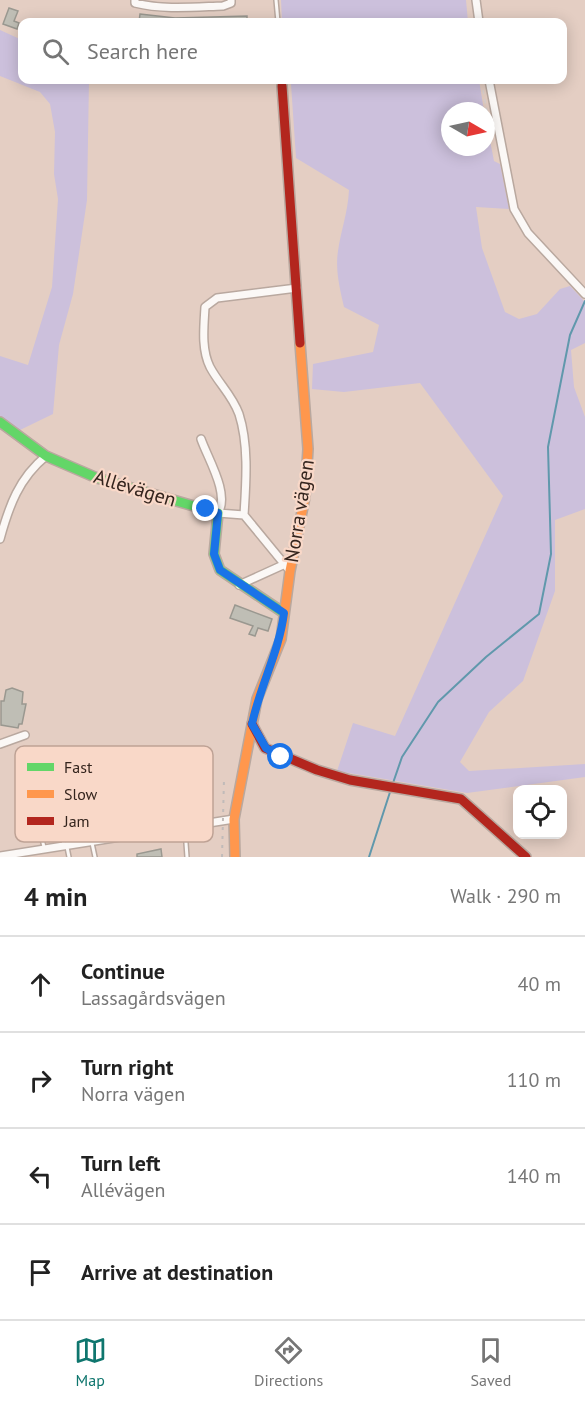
<!DOCTYPE html>
<html lang="en">
<head>
<meta charset="utf-8">
<style>
	body { margin:0; font-family:"PT Sans",sans-serif; background:#f2f2f2; color:#222 }
	.controls { position:absolute; right:18px; bottom:18px; display:grid; overflow:hidden; border-radius:12px; box-shadow:0 3px 15px #0003 }
	.controls button { width:54px; height:54px; display:grid; place-items:center; padding:0; border:0; border-bottom:2px solid #e0e0e0; background:#fff; color:#222; font:30px sans-serif }
	.compass { position:absolute; left:441px; top:102px; width:54px; height:54px; border-radius:50%; background:#fff; box-shadow:0 3px 15px #0003; rotate:99deg }
	.stop { position:absolute; width:18px; height:18px; margin:-14px; border:4px solid #1a73e8; border-radius:50%; background:#fff }
	.stop.end { background:#1a73e8; border-color:#fff; box-shadow:0 2px 6px #0008 }
	.list { margin:0; padding:0; list-style:none }
	h2 { display:flex; justify-content:space-between; align-items:center; height:78px; margin:0; padding:0 24px; font-size:26px }
	h2 small { font-size:20px; font-weight:400; color:#767676 }
	.list li { display:grid; grid-template-columns:39px 1fr auto; gap:18px; align-items:center; box-sizing:border-box; height:96px; padding:0 24px; border-top:2px solid #e0e0e0 }
	.list b { display:block; font-size:22px; white-space:nowrap }
	.list p { margin:0; font-size:20px; white-space:nowrap; color:#767676 }
	.list em { font-size:20px; font-style:normal; color:#767676 }
	.icon { flex:none; width:33px; height:33px; fill:none; stroke:currentColor; stroke-width:2; stroke-linecap:round; stroke-linejoin:round }
	.map { position:relative; flex:none; width:585px; height:857px; overflow:hidden }
	.search { position:absolute; background:#fff; box-shadow:0 3px 15px #0003; left:18px; right:18px; top:18px; height:66px; display:flex; align-items:center; gap:15px; box-sizing:border-box; padding:0 21px; border-radius:12px; color:#767676; font-size:22px }
	.sheet { height:462px; background:#fff }
	nav { display:flex; justify-content:space-around; align-items:center; box-sizing:border-box; height:84px; border-top:2px solid #e0e0e0; background:#fff; font-size:16px; color:#767676 }
	nav a { display:grid; justify-items:center; gap:3px }
	nav .on { color:#0f766e }
	.map>svg:first-child { display:block }
</style>
</head>
<body>
<div class="map">
<svg width="585" height="857" viewBox="0 0 585 857">
	<rect width="100%" height="100%" fill="#e4cec3"/>
	<path fill="#ccc0dc" d="M281,0H466L468,22H282Z
		M0,30L22,40V80H89L87,200L73,294L59,345L53,414L20,430L0,416V356L28,365L52,287L58,199L54,174L55,132L50,104L40,92L0,76Z
		M285,80H479L484,111H450V147H486V120L494,161L500,164L509,209L476,207L482,248L505,312L519,319L537,314L560,289L570,286L585,302V343L571,350L574,387L585,417V509L555,520V591L523,681L489,712L460,762L469,771L585,764V777L467,793L337,771L353,723L395,736L503,496L420,383L344,392L312,389L313,364L373,352L379,325L344,307C340,289 335,270 338,251C341,230 348,212 349,190L296,158L291,84Z"/>
	<g fill="none" stroke-linecap="round" stroke-linejoin="round">
		<path stroke="#6098ac" stroke-width="2" d="M393,783L402,757L438,702L486,657L539,614L551,554L548,447L570,335L585,301
			M369,857L391,789"/>
	</g>
	<path fill="#bfbeb5" stroke="#9a9890" stroke-width="1.5" d="M9,8L18,11L14,21L19,23L17,29L3,24Z
		M140,14L175,18L247,16V22H139Z
		M235,605L272,619L268,631L258,628L255,636L249,634L253,626L230,618Z
		M12,688L23,692L22,704H26L22,724H19L18,728L1,725V701H4L6,690Z
		M161,849L162,857H137V854Z"/>
	<g fill="none" stroke-linecap="round" stroke-linejoin="round">
		<g stroke="#b9a89f" stroke-width="6">
			<path id="lane" d="M276,0L278,22
				M185,829L187,857
				M92,843L95,857
				M44,847L26,774L30,766L44,762L49,767L64,845
				M67,847L69,857"/>
		</g>
		<g stroke="#b9a89f" stroke-width="10">
			<path id="street" d="M135,0V3C163,10 194,7 223,6L231,3V0
				M476,0L479,22
				M489,80L514,209L528,233L585,294
				M201,439C208,459 230,494 218,513L244,515L290,571
				M244,515C246,483 249,445 239,414C232,395 219,384 210,367C201,349 204,326 205,307L217,298L297,288
				M0,539C9,506 19,478 46,456
				M239,585L283,565
				M0,744L25,735
				M0,856L234,819"/>
		</g>
		<g stroke="#b9a89f" stroke-width="12">
			<path id="fast" d="M0,422L46,456L97,478L218,513L214,554L220,570L284,613"/>
		</g>
		<g stroke="#b9a89f" stroke-width="12">
			<path id="slow" d="M235,857L234,819L257,699L281,639L290,571L305,497L308,449L300,343"/>
		</g>
		<g stroke="#b9a89f" stroke-width="12">
			<path id="jam" d="M282,86L300,343
				M252,724L265,748L317,770L350,780L461,799L526,857"/>
		</g>
		<path stroke="#d9d2cf" stroke-width="1.5" stroke-dasharray="4.5 4.5" stroke-linecap="butt" d="M483,90L487,112"/>
		<use href="#lane" stroke="#fbf8f6" stroke-width="3"/>
		<use href="#street" stroke="#fbf8f6" stroke-width="7"/>
		<use href="#fast" stroke="#63d668" stroke-width="9"/>
		<use href="#slow" stroke="#ff974d" stroke-width="9"/>
		<use href="#jam" stroke="#b3261e" stroke-width="9"/>
		<path stroke="#c1bbb9" stroke-width="2" stroke-dasharray="3 6" stroke-linecap="butt" d="M222,857L224,779"/>
	</g>
	<g fill="none" stroke-linecap="round" stroke-linejoin="round">
		<path stroke="#1a73e8" stroke-width="8" d="M206,509L218,513L214,554L220,570L284,613C279,652 260,686 252,724L266,748L281,757"/>
	</g>
	<g text-anchor="middle" stroke-width="4.5" stroke-linejoin="round" paint-order="stroke">
		<g font-size="20" fill="#34241d" stroke="#f9d8c8">
			<text transform="translate(135 488) rotate(17)" y="7">Allévägen</text>
			<text transform="translate(299 511) rotate(-81)" y="7">Norra vägen</text>
		</g>
	</g>
	<rect x="15" y="746" width="198" height="96" rx="9" fill="#f9d8c8" stroke="#bea295" stroke-width="1.5"/>
	<rect x="27" y="763" width="27" height="8" fill="#63d668"/>
	<rect x="27" y="790" width="27" height="8" fill="#ff974d"/>
	<rect x="27" y="817" width="27" height="8" fill="#b3261e"/>
	<g font-size="16" fill="#34241d">
		<text x="64" y="773">Fast</text>
		<text x="64" y="800">Slow</text>
		<text x="64" y="827">Jam</text>
	</g>
</svg>
<div class="controls">
<button><svg class="icon" aria-label="locate" viewBox="0 0 24 24"><circle cx="12" cy="12" r="6"/><path d="M12 2v4M12 18v4M2 12h4M18 12h4"/></svg></button>
</div>
<svg class="compass" viewBox="-18 -18 36 36"><path d="M0-13l5 13h-10z" fill="#e53935"/><path d="M0 13l5-13h-10z" fill="#767676"/></svg>
<div class="stop" style="left:281px;top:757px"></div>
<div class="stop end" style="left:206px;top:509px"></div>
<div class="search"><svg class="icon" aria-label="search" viewBox="0 0 24 24"><circle cx="10" cy="10" r="6"/><path d="M15 15l6 6"/></svg>Search here</div>
</div>
<section class="sheet">
<h2>4 min<small>Walk · 290 m</small></h2>
<ul class="list">
<li><svg class="icon" aria-label="ahead" viewBox="0 0 24 24"><path d="M12 20V5M6 11l6-6 6 6"/></svg><div><b>Continue</b><p>Lassagårdsvägen</p></div><em>40 m</em></li>
<li><svg class="icon" aria-label="right" viewBox="0 0 24 24"><path d="M7 20v-9h11M14 6l5 5-5 5"/></svg><div><b>Turn right</b><p>Norra vägen</p></div><em>110 m</em></li>
<li><svg class="icon" aria-label="left" viewBox="0 0 24 24"><path d="M17 20v-9H6M10 6l-5 5 5 5"/></svg><div><b>Turn left</b><p>Allévägen</p></div><em>140 m</em></li>
<li><svg class="icon" aria-label="arrive" viewBox="0 0 24 24"><path d="M6 21V4h12l-3 4 3 4H6"/></svg><div><b>Arrive at destination</b></div></li>
</ul>
</section>
<nav>
<a class="on"><svg class="icon" aria-label="map" viewBox="0 0 24 24"><path d="M3 6l6-2 6 2 6-2v14l-6 2-6-2-6 2zM9 4v14M15 6v14"/></svg>Map</a>
<a><svg class="icon" aria-label="directions" viewBox="0 0 24 24"><path d="M12 3l9 9-9 9-9-9zM9 14v-3h6M13 9l2 2-2 2"/></svg>Directions</a>
<a><svg class="icon" aria-label="saved" viewBox="0 0 24 24"><path d="M7 4h10v16l-5-4-5 4z"/></svg>Saved</a>
</nav>
</body>
</html>
